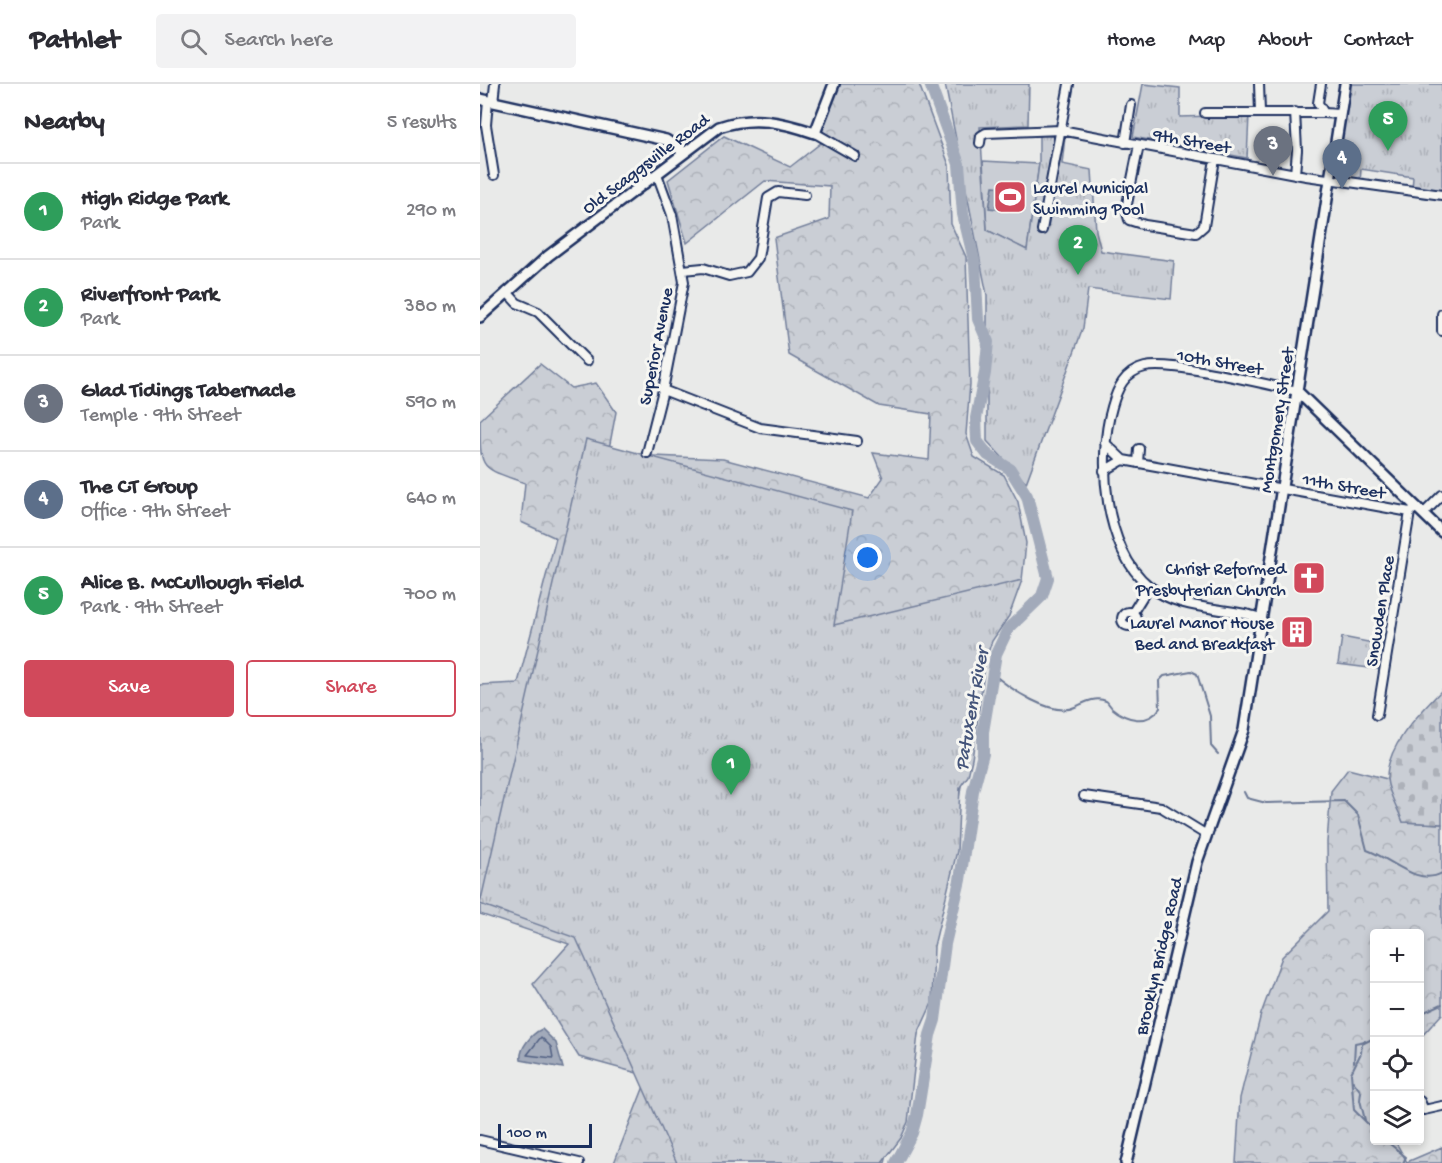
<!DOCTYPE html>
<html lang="en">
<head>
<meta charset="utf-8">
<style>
	body { margin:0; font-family:"Gochi Hand",sans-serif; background:#f2f2f3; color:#2b2b33 }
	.controls { position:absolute; right:18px; bottom:18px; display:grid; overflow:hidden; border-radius:6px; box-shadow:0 3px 9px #0003 }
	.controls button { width:54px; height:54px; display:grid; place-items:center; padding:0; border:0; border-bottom:2px solid #e1e1e2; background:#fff; color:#2b2b33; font:30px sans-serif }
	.scale { position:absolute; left:18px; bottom:15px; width:94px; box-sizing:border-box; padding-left:6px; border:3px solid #1b2f5e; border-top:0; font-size:16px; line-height:21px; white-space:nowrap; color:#1b2f5e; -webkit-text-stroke:4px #f6f6f2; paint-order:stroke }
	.you { position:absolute; left:388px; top:474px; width:21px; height:21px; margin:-15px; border:4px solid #fff; border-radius:50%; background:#1a73e8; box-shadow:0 0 0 9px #1a73e833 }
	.badge { display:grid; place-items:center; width:39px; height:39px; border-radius:50%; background:#d1495b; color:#fff; font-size:20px; font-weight:700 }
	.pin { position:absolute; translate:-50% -50px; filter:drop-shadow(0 2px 3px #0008) }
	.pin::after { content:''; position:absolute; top:32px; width:21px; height:18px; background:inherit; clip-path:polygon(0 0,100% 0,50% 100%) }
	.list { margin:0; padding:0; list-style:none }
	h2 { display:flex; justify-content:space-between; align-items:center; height:78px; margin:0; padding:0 24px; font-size:26px }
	h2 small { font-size:20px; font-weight:400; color:#7c7c81 }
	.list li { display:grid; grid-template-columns:39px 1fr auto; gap:18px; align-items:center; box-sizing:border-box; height:96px; padding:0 24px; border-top:2px solid #e1e1e2 }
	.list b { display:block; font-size:22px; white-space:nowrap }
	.list p { margin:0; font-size:20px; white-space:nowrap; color:#7c7c81 }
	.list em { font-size:20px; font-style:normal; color:#7c7c81 }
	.actions { display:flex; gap:12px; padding:18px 24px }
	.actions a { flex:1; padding:14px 0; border:2px solid #d1495b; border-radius:6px; text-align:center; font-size:21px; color:#d1495b }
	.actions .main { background:#d1495b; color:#fff }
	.icon { flex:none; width:33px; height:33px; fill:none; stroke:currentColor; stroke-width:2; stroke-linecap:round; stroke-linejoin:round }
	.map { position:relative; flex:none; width:962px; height:1079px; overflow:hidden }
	header { display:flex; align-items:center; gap:36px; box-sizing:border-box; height:84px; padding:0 30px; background:#fff; border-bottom:2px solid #e1e1e2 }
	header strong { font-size:28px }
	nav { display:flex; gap:33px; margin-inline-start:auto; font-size:21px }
	.search { width:420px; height:54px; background:#f2f2f3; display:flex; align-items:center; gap:15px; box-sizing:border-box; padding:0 21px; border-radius:6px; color:#7c7c81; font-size:22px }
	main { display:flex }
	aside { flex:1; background:#fff }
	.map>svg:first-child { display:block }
</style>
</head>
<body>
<header>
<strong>Pathlet</strong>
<div class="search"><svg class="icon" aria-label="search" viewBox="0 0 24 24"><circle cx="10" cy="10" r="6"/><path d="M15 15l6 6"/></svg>Search here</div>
<nav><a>Home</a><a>Map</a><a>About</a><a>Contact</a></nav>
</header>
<main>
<aside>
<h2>Nearby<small>5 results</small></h2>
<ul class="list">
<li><span class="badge" style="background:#2e9e5b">1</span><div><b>High Ridge Park</b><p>Park</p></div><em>290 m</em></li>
<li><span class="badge" style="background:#2e9e5b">2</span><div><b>Riverfront Park</b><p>Park</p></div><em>380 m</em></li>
<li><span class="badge" style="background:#6b7280">3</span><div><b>Glad Tidings Tabernacle</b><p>Temple · 9th Street</p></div><em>590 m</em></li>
<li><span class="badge" style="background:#5c6f8a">4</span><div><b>The CT Group</b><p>Office · 9th Street</p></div><em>640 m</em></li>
<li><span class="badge" style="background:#2e9e5b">5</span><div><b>Alice B. McCullough Field</b><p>Park · 9th Street</p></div><em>700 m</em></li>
</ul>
<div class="actions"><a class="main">Save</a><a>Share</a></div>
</aside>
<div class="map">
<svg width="962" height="1079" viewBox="0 0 962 1079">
	<defs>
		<pattern id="forest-crowns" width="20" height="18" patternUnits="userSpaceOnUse" patternTransform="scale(1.5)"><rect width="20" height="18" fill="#caced5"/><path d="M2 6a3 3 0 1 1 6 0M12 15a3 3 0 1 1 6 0" fill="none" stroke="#adb1b9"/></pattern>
		<pattern id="cemetery-stones" width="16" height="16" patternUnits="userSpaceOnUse" patternTransform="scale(1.5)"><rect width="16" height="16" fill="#caced5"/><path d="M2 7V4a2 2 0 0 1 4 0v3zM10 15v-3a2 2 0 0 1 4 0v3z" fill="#adb1b9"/></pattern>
		<pattern id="park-tufts" width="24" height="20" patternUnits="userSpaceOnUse" patternTransform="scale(1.5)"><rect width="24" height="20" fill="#caced5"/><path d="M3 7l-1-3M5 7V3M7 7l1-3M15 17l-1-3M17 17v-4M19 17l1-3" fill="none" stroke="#adb1b9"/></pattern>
	</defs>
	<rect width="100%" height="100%" fill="#e9eae9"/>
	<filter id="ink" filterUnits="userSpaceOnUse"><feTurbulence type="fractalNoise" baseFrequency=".0167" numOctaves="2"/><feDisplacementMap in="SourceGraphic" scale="12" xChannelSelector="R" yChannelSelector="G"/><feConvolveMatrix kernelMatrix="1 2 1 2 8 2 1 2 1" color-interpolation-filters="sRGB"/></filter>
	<g filter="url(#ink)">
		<path fill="#caced5" stroke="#727e9a" stroke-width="1.5" d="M503,77L559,80L547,166L507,146Z"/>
		<path fill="url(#forest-crowns)" stroke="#727e9a" stroke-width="1.5" d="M354,0H439L469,81L471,140L486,173L490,300L486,350L494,373L524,391L538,418L546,459L542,496L533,499L507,549L470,767L442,894L445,922L405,1079H134L168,992L99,973L53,900L89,860L0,830V601L38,599L76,454L41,438L45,399C0,383 0,388 0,336L60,280L91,304L116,299L136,328L128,370L243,375L389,414L403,394L393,369L449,376L451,330L399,322L309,271L294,154L349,135L350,102L285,97L207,159L188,96L244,52L310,83L346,55L335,49Z
			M868,685L907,695L923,738L962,740V930L940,954V850H894V1056L915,1057L927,1078L962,1063V1079H756L760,1014L781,930L802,873L848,827L847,758L851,707Z"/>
		<path fill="url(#cemetery-stones)" stroke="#727e9a" stroke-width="1.5" d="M962,606V740L923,738C918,725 908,709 907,695C906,661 941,628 962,606Z"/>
		<path fill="url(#park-tufts)" stroke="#727e9a" stroke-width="1.5" d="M465,0H549L548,41L500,43L507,146L547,166L559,80V51L585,53L582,80L612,86L616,147L621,167L694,177L691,215L608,205L603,244L546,399L507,357V211Z
			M663,0L700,4V33L769,31L767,74L653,53Z
			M865,0H962V111L932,106L933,93L881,85L880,98L850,94Z
			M106,355L372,427L354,541L542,496L529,532L512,557L506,574L492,675L488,692L480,703L477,767L454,862L452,919L438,950L428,1038L421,1054L402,1079H197L96,854L0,820Z
			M862,553L909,562L905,586L858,580Z"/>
		<path fill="#a2aaba" stroke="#6c7995" stroke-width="1.5" d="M513,102L527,103L536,107L533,127L509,124Z
			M62,945L76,959L83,984L41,976C39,965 51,950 62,945Z"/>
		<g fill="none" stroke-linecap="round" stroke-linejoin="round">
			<path stroke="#516083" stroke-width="1.5" d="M61,953L71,963L73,974L47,971Z"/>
			<path stroke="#6c7995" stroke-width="2" d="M512,589C529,604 572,634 595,623C604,619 615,612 626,617C627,617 631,623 632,624C646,636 668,642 680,624L679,597L684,592L711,587L717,590L730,632L731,662L738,670
				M764,708L767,714L786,719L864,717L878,731L887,766C911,774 937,803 962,789
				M940,930L962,920
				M894,954L882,960L881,969L871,989L874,1026L894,1046
				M874,978L875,959L885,957
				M873,997L881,1008L880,1016L885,1036
				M905,1056L926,1073L923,1079"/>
			<path stroke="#a2aaba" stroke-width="12" d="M416,1079L432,1049L437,1031L450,951L455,936L465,860L480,796L493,707L503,670V648L516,570L528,545L562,512L568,494L547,412L530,385L508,371L497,357L496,334L505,289L508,258L498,235L495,180L483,130L479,80L450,0"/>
			<g stroke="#1b2f5e" stroke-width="12">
				<path id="minor" d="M779,0L780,28
					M841,0L838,19L844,29L860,30
					M8,17L6,41L14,91
					M13,18L15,0
					M815,28L817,66L815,90
					M725,29H844
					M335,49L375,72
					M500,59L501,52L506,49L581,46L826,92L962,111
					M645,59L651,21
					M659,61L646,125L649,136L665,141L716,149L724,142L735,75
					M562,146L589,0
					M203,186L223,184L249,192L267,188L278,174L288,114L298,108L325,111
					M27,208L37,219L58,228L107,277
					M962,230V247
					M183,306L280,344L377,357
					M625,359L643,376L930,428L937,423
					M167,369L183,306L204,198L192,131L177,90
					M658,379L659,365
					M624,387L643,376
					M944,429L962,411
					M642 535a7 7 0 1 1 14 0a7 7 0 1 1-14 0Z
					M653,528L669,502
					M781,534C744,522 701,528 669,502C624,466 617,374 632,323C637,305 644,288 665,283C693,277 784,300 817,307
					M897,631L930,428
					M604,712L681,723L725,750
					M940,1017L944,1026L962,1022
					M0,1056L99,1079"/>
			</g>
			<g stroke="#1b2f5e" stroke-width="14">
				<path id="tertiary" d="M0,15L186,56L204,68
					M0,233L68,172L239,43C274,31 302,38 335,49L354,0
					M817,307L962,448
					M646,1079L717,778L764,646L865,0"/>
			</g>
			<use href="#minor" stroke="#f6f6f2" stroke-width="8"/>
			<use href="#tertiary" stroke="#f6f6f2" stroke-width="9"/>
		</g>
	</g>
	<defs>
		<g id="stadium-square" transform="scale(1.725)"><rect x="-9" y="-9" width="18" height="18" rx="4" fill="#d1495b" stroke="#f6f6f2"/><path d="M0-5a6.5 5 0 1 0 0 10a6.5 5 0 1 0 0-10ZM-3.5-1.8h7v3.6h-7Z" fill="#fff"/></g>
		<g id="church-square" transform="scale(1.725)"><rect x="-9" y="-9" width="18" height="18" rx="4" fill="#d1495b" stroke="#f6f6f2"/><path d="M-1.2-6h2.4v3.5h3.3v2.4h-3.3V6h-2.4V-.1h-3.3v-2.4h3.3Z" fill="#fff"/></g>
		<g id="building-square" transform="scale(1.725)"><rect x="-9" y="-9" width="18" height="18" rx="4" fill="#d1495b" stroke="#f6f6f2"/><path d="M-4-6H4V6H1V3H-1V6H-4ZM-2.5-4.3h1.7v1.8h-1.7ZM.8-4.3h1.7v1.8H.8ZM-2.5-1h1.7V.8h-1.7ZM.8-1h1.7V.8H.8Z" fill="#fff"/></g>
	</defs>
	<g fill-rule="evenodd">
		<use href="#stadium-square" x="530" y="113"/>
		<use href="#church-square" x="829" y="494"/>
		<use href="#building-square" x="817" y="548"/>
	</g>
	<g text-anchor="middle" stroke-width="6" stroke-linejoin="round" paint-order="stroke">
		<g font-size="18" fill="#1b2f5e" stroke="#f6f6f2">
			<text transform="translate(712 56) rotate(10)" y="6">9th Street</text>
			<text transform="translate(165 79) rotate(-37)" y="6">Old Scaggsville Road</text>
			<text transform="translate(175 262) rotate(-79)" y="6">Superior Avenue</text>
			<text transform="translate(740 277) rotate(10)" y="6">10th Street</text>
			<text transform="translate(796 336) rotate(-81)" y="6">Montgomery Street</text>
			<text transform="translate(864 401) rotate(10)" y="6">11th Street</text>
			<text transform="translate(899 527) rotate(-81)" y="6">Snowden Place</text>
			<text transform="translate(678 872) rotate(-77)" y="6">Brooklyn Bridge Road</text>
		</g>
		<g font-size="18" fill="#1b2f5e" stroke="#f6f6f2" text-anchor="end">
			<text x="553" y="109" text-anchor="start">Laurel Municipal<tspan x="553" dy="21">Swimming Pool</tspan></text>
			<text x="806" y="490">Christ Reformed<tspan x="806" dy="21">Presbyterian Church</tspan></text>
			<text x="794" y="544">Laurel Manor House<tspan x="794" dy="21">Bed and Breakfast</tspan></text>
		</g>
		<g font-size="20" font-style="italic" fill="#44547a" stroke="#f6f6f2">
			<text transform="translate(490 625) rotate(-80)" y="7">Patuxent River</text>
		</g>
	</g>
</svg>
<div class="controls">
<button>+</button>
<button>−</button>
<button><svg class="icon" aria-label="locate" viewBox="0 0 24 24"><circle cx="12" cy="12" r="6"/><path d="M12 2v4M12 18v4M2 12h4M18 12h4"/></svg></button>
<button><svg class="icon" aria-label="layers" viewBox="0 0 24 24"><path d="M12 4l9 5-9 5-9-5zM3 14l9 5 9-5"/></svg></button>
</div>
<div class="scale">100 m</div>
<div class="you"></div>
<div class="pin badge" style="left:251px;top:711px;background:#2e9e5b">1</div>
<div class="pin badge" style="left:598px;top:191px;background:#2e9e5b">2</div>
<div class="pin badge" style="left:793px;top:92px;background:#6b7280">3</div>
<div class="pin badge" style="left:862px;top:105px;background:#5c6f8a">4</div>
<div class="pin badge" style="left:908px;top:67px;background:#2e9e5b">5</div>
</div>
</main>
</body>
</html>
